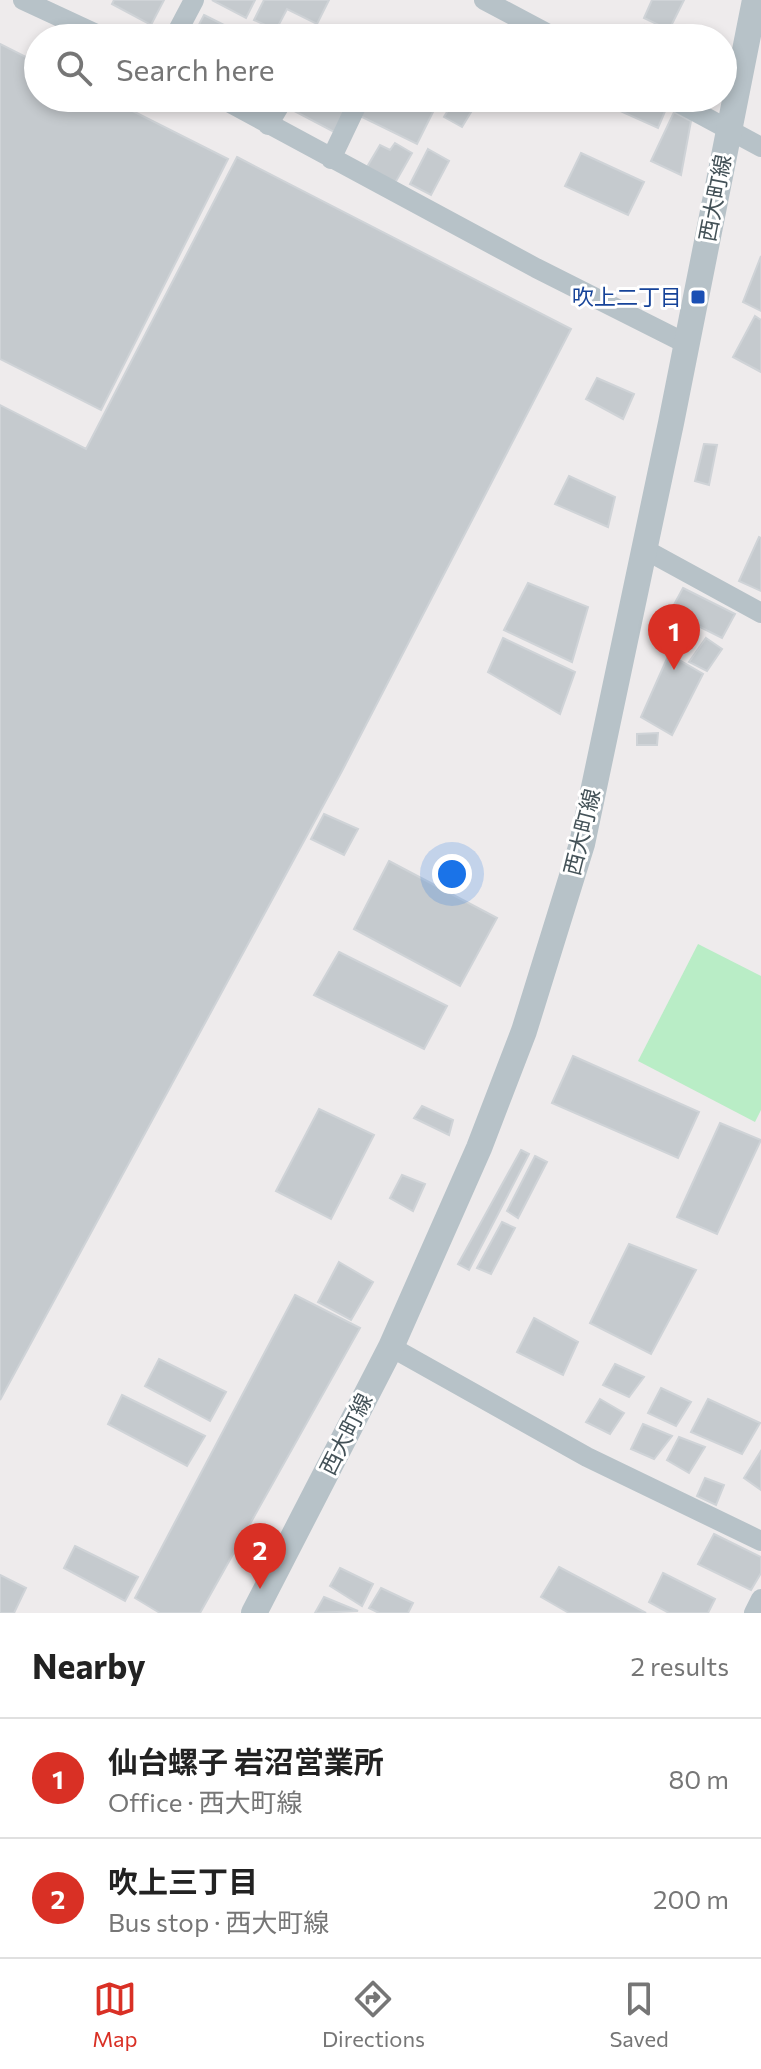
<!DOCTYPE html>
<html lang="en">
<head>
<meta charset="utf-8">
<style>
	body { margin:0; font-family:Commissioner,"Noto Sans JP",sans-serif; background:#f6f6f6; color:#222 }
	.you { position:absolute; left:452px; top:874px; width:28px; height:28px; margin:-20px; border:6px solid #fff; border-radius:50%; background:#1a73e8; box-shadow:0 0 0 12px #1a73e833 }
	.badge { display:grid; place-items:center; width:52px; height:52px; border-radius:50%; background:#d93025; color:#fff; font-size:26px; font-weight:700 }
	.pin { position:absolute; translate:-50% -66px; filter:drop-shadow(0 2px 4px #0008) }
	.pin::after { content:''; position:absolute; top:42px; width:28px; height:24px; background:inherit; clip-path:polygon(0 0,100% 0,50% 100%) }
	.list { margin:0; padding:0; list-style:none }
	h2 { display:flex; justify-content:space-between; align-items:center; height:104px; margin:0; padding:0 32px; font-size:34px }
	h2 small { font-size:26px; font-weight:400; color:#767676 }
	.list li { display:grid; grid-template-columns:52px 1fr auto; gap:24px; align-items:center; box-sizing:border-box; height:120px; padding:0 32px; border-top:2px solid #e0e0e0 }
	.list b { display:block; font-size:30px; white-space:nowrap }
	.list p { margin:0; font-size:26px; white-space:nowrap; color:#767676 }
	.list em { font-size:26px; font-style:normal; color:#767676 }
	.icon { flex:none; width:44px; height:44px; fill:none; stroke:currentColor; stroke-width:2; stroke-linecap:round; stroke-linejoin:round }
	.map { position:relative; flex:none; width:761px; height:1613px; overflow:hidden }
	.search { position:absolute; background:#fff; box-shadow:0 4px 12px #0003; left:24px; right:24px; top:24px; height:88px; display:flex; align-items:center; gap:20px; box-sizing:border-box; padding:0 28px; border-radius:44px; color:#767676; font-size:30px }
	.sheet { height:344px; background:#fff }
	nav { display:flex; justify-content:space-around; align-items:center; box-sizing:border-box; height:112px; border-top:2px solid #e0e0e0; background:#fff; font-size:22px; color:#767676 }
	nav a { display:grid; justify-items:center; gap:4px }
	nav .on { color:#d93025 }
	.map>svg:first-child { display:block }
</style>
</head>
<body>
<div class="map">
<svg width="761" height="1613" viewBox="0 0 761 1613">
	<rect width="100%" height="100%" fill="#eeebec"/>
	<path fill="#b9edc6" d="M698,944L761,976V1110L755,1122L638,1061Z"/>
	<path fill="#c5cace" stroke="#cfd3d7" stroke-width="2" d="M114,0H164L151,25L112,4Z
		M212,0H255L246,18Z
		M264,0H329L317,24L287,9L276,30L254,20Z
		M652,0H684L669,30L644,18Z
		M204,15L240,33L237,38H192Z
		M645,25L668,38H638Z
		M0,44L38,63V98H107L228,159L101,410L0,359Z
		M290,98H352L334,132L285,106Z
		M366,98H425L437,104L417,144L358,115Z
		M623,98H641L666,109L658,128L618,110Z
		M453,102L471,112L462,127L444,117Z
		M674,112L691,121L681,175L651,161Z
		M395,143L412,153L395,183L367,167L380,145L390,150Z
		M428,149L449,161L431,195L410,184Z
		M581,153L644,182L628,215L565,186Z
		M237,157L571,329L342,771L0,1400V405L86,449Z
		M761,256V311L743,302Z
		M755,316L761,320V372L733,357Z
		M597,378L634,394L623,419L586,399Z
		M704,444L717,445L709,485L695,481Z
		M569,476L615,497L608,527L555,504Z
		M759,537L761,538V591L739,581Z
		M528,583L588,607L572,662L504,630Z
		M683,588L735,614L722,638L670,612Z
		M503,638L575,672L560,714L488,672Z
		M706,638L722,649L707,671L689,662Z
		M669,654L703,674L672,735L641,717Z
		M658,733L657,745H637V734Z
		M324,814L358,829L344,855L311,839Z
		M389,861L497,918L460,986L354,929Z
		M339,952L447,1006L424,1049L314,995Z
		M573,1056L699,1112L678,1158L552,1103Z
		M422,1106L453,1120L449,1135L414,1118Z
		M319,1109L374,1135L331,1219L276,1191Z
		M720,1123L761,1140L717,1234L677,1217Z
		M521,1150L529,1154L469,1270L458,1264Z
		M535,1156L547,1162L518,1218L507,1211Z
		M402,1175L425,1184L413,1211L390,1198Z
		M502,1222L515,1228L491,1274L477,1268Z
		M629,1244L696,1270L651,1354L590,1323Z
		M339,1262L373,1282L351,1320L318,1302Z
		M295,1295L360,1328L200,1613H160L135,1598Z
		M534,1318L578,1342L563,1375L517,1352Z
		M159,1359L226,1392L210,1421L145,1386Z
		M615,1364L644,1377L629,1397L603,1385Z
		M661,1388L691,1402L676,1426L648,1413Z
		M122,1395L205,1436L187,1466L108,1424Z
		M600,1399L624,1413L610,1434L586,1422Z
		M708,1399L760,1423L742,1454L691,1432Z
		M643,1424L672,1436L654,1459L631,1449Z
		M679,1437L705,1447L689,1473L667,1460Z
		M761,1451V1490L744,1478Z
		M705,1478L724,1485L716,1505L697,1496Z
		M714,1534L761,1557V1573L751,1590L698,1564Z
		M75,1546L138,1577L125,1601L64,1568Z
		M559,1567L646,1613H569L541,1597Z
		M340,1568L373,1584L362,1606L330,1586Z
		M663,1573L715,1599L708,1613H669L649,1602Z
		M0,1575L26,1588L14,1613H0Z
		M381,1588L413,1603L408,1613H379L369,1608Z
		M324,1597L358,1611L315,1613Z"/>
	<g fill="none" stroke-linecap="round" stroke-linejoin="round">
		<path stroke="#b7c2c8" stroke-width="20" d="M23,0L105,38
			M484,0L556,38
			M174,38L194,0
			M221,98L536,268L685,343
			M670,98L761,147
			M268,125L284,98
			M331,159L360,98
			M644,549L761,613
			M391,1347L587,1457L761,1541
			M754,1613L761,1599"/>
		<path stroke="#b7c2c8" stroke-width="26" d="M254,1613L391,1347L479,1148L524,1031L582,844L671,423L755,0"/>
	</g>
	<rect fill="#1a4fb4" stroke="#fff" stroke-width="3" x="690" y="289" width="16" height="16" rx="4"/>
	<g text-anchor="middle" stroke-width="6" stroke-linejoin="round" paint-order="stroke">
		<g font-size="22" fill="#445258" stroke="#fff">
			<text transform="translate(715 198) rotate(-79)" y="8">西大町線</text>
			<text transform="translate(582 832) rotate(-76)" y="8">西大町線</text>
			<text transform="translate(346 1434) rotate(-63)" y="8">西大町線</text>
		</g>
		<g font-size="22" fill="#164399" stroke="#fff" text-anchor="end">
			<text x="682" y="305">吹上二丁目</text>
		</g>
	</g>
</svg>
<div class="you"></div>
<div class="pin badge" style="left:674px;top:670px">1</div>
<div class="pin badge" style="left:260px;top:1589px">2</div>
<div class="search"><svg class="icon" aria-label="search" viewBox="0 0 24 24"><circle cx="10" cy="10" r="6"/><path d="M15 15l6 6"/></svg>Search here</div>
</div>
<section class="sheet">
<h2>Nearby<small>2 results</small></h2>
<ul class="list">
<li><span class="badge">1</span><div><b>仙台螺子 岩沼営業所</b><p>Office · 西大町線</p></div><em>80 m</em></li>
<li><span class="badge">2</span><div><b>吹上三丁目</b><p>Bus stop · 西大町線</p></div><em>200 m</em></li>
</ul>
</section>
<nav>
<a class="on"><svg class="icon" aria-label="map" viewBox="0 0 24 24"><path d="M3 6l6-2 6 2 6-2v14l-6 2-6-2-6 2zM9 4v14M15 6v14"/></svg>Map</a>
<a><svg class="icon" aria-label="directions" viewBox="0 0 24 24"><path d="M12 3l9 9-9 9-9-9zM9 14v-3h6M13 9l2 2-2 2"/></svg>Directions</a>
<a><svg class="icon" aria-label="saved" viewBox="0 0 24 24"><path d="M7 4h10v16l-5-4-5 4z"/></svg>Saved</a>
</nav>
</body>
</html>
